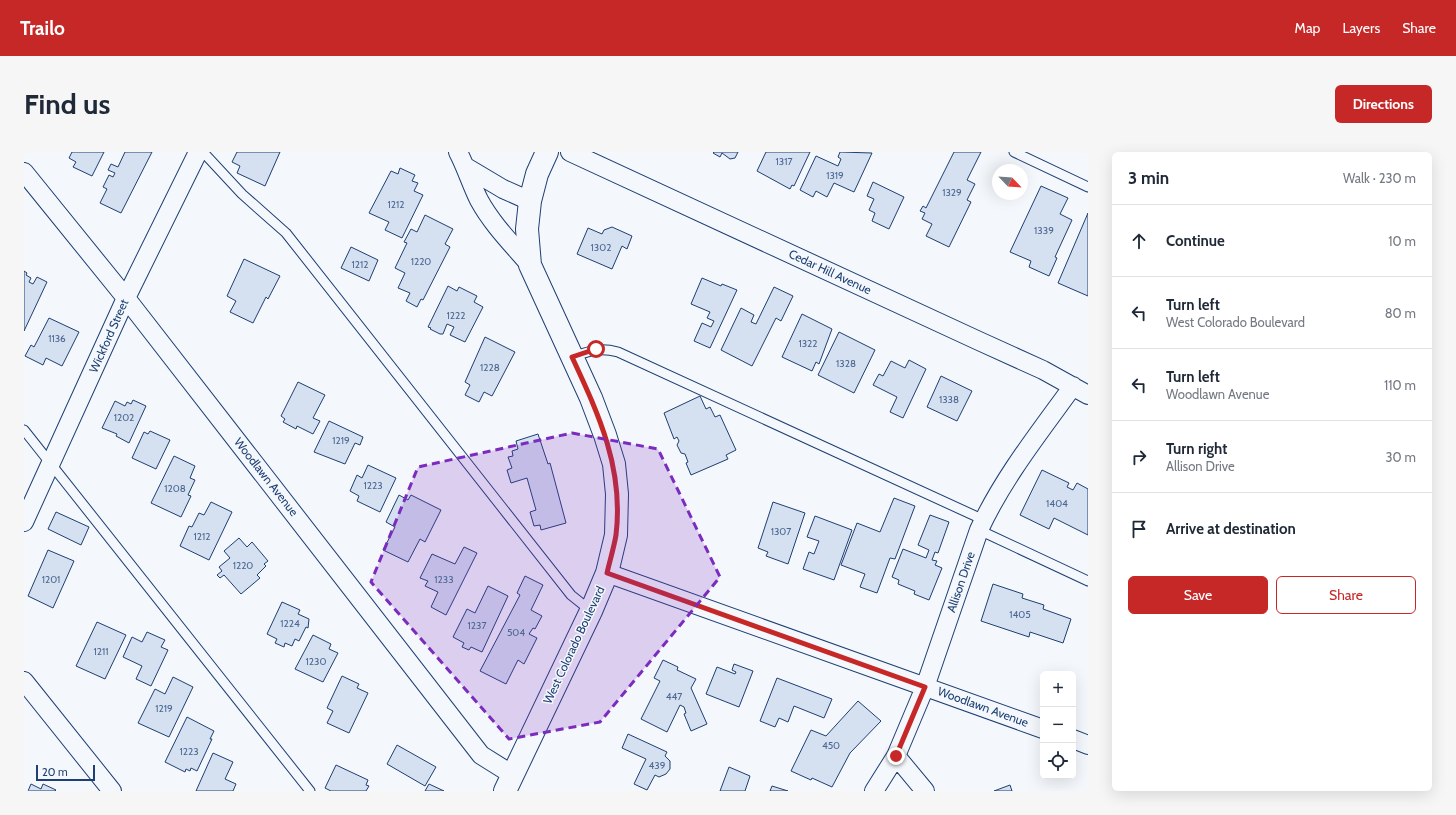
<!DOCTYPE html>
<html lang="en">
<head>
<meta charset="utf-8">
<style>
	body { margin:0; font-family:Cabin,sans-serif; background:#f6f6f7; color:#1f2937 }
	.controls { position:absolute; right:12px; bottom:12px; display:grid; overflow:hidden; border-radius:6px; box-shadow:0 4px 16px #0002 }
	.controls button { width:36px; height:36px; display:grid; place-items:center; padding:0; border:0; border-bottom:1px solid #e0e1e3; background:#fff; color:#1f2937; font:20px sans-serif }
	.compass { position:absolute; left:968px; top:12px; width:36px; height:36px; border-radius:50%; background:#fff; box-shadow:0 4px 16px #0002; rotate:115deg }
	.scale { position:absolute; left:12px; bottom:10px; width:59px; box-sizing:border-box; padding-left:4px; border:2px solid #1d3f73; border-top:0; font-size:11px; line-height:14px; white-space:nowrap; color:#1d3f73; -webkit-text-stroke:3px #f4f7fb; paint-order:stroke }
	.stop { position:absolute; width:12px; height:12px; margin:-9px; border:3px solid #c62828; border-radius:50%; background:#fff }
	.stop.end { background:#c62828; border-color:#fff; box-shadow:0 1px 4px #0008 }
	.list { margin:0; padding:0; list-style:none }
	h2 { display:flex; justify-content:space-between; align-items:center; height:52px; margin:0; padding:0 16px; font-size:17px }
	h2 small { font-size:13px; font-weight:400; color:#747a83 }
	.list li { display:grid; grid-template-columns:26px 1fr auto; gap:12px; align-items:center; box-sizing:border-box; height:72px; padding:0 16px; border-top:1px solid #e0e1e3 }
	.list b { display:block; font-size:15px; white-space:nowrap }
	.list p { margin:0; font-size:13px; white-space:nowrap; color:#747a83 }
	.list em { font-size:13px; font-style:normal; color:#747a83 }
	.actions { display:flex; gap:8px; padding:12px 16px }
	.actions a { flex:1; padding:9px 0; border:1px solid #c62828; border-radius:6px; text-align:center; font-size:14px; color:#c62828 }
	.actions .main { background:#c62828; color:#fff }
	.icon { flex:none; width:22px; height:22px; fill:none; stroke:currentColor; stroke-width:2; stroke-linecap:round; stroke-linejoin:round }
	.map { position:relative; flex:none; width:1064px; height:639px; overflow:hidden; border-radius:6px }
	header { display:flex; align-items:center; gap:24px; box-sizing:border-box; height:56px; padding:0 20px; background:#c62828; color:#fff }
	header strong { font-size:19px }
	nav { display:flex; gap:22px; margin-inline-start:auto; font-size:14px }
	.intro { display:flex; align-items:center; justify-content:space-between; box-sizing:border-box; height:96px; padding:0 24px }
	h1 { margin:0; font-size:28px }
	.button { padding:10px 18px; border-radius:6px; background:#c62828; color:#fff; font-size:14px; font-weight:700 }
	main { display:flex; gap:24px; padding:0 24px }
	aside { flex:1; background:#fff; border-radius:6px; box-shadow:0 4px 16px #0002 }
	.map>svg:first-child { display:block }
</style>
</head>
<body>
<header>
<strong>Trailo</strong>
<nav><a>Map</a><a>Layers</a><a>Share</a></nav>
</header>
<div class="intro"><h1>Find us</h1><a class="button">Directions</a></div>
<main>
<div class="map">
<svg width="1064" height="639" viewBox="0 0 1064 639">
	<rect width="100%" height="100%" fill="#f4f7fb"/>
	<path fill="#d5e0f0" stroke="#1d3f73" d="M48,0H80L68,24L49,15L52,10L45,6Z
		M101,0H128L97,61L76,51L83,37L79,35L85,23L89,25L91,21L84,18L87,12L94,15Z
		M213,0H256L241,34L213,21L216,14L208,10Z
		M690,0H714L711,6L706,7L698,1L696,5L689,1Z
		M742,0H786L770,34L768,33L766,37L733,19Z
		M816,0L848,1L830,40L810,31L803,45L792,39L789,45L776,38L792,4L814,14L817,7L814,5Z
		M930,0H957L943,28L951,32L943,48L947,50L925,95L902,84L908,72L898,67L901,61L896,59L899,54L902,56Z
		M376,16L391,23L388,29L394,31L390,39L399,43L378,86L361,78L365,70L345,61L367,19L374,22Z
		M849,30L880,45L865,77L848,69L851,61L845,58L850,47L843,44Z
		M1017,34L1044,46L1036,62L1048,68L1031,105L1033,106L1025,124L1005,115L1007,109L986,100Z
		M1064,61V144L1034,131Z
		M401,63L429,77L421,92L426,95L399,148L397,147L393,155L382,149L386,141L374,136L381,121L371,116L383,91L380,90L387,77L393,80Z
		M588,75L608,84L603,97L598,94L588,117L553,102L564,76L578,82L580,78Z
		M327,95L354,108L345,129L317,116Z
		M220,107L256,124L244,147L242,145L229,171L206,160L212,149L203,144Z
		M0,119L3,121L2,123L7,126L5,130L9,132L13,125L23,130L0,179Z
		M678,126L697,134L698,132L713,138L686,196L670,189L678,171L687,175L690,169L683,166L686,160L667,152Z
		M424,134L433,139L435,135L453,144L450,150L459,155L441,190L426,183L430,175L423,172L419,182H416L406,177L407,176L404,175Z
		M750,135L769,144L757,169L752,166L728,214L697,198L717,156L730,163L727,170L732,172Z
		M778,162L808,177L795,212L792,210L788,219L758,205Z
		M25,166L55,180L38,214L22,206L19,213L1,204L7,193L10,195Z
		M815,180L851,198L830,241L794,223Z
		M461,185L491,200L468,244L460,240L455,250L441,243L446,233L441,230Z
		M885,208L902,217L879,266L866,260L873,245L849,233L855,222L859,224L867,209L881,216Z
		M917,224L948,239L933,269L903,255Z
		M274,230L301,243L289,266L296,269L289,282L273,274L272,277L259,270L261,267L257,264Z
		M676,244L682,257L686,255L691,265L696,263L712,298L702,303L704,307L667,323L662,311L664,310L661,302L657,301L653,293L655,289L653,285L650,287L640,261Z
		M109,248L122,254L105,291L92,284L93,282L78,276L91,249L101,254L103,250L107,252Z
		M305,269L339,285L336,293L331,291L321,312L290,300Z
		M126,279L146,288L132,317L108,306L120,280L124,282Z
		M514,282L524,312L526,311L542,371L517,378L516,373L510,374L506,360L512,358L503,326L487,331L483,318L488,316L484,305L489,304L488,299L494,297L492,289Z
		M150,304L171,314L166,326L171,328L164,343L167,344L157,365L127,351Z
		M344,313L372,326L356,360L333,349L335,344L326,339L333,323L338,326Z
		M1018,318L1045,331L1043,335L1049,338L1053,331L1064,337V383L1030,366L1025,377L996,363Z
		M375,343L384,348L387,343L417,358L401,390L396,387L384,410L359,398L371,375L362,370Z
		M870,346L891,354L871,407L866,406L853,441L836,435L841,422L817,413L833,371L856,380Z
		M187,350L208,360L185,408L156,394L165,374L168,375L175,361L180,363Z
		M749,350L781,361L764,412L742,404L744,400L734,396Z
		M32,360L65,375L57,393L24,377Z
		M906,363L925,370L914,401L911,400L908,408L913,409L911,413L918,416L905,448L890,442L891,439L874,432L875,428L868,425L879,397L902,406L905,398L894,393Z
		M791,364L828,378L810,428L779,417L785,400L790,402L795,389L783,385Z
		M215,386L223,395L228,390L244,409L240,412L242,414L233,423L236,426L217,442L200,423L196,426L193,423L198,419L195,415L206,406L200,399Z
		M440,395L453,401L422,463L407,455L414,440L401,434L404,429L396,426L408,402L431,412Z
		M24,398L50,409L29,456L4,444Z
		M501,424L519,433L507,458L518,464L511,477L509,476L505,482L513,486L500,512L494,508L482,532L456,519L496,443L493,441Z
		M969,432L999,442L998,446L1020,453L1019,457L1047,467L1039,491L1006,480L1005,485L957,469Z
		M464,434L484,444L458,500L447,495L445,498L438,495L440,491L429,485L443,457L451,461Z
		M258,450L276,458L274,462L285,467L284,476L282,475L275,489L271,487L268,494L261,491L260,495L251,491L253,487L243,482Z
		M73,470L102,483L81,527L52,514Z
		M123,480L141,488L137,495L144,498L127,534L112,527L118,514L99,505L108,485L118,490Z
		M289,483L307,492L305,497L314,501L299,530L271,517Z
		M639,508L654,515L653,518L672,527L667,536L683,572L667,579L660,562L662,561L660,555L656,553L643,580L617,567L636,529L630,526Z
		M710,512L729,519L715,555L682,542L693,515L711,522L712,520L708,518Z
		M318,524L335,532L333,536L344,541L325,581L303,571L309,559L303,556Z
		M149,525L169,535L145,585L114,571L131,537L141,542Z
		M753,526L808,547L800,566L770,554L764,570L755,566L751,575L736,569Z
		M834,549L857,569L826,601L808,635L788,626L787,628L767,619L787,578L802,584Z
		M163,565L190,579L186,587H188L173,619L167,616L166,619L162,617L161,620L141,610Z
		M604,582L643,600L641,604L646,609V617L642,622L635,625L631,623L623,638L610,632L622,607L598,596Z
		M373,593L412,615L401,634L363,612Z
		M189,601L209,610L201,627L212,632L209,639H172Z
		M312,613L344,628L342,633L345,634L342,639H307L301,636Z
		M705,615L726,624L721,639H696Z
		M7,632L17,637L19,632L32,638L31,639H4Z
		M405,632L420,639H401Z
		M986,633L988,639H970Z
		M748,634L764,639H746Z"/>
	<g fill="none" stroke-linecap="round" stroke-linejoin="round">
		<g stroke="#1d3f73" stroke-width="11">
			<path id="service" d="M179,0L218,42L262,81L547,443L567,459
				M990,0L1064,35
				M548,205C566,199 575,195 594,200L960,368
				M0,278L286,639
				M955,378L1064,429"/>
		</g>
		<g stroke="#1d3f73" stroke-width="20">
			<path id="minor" d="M434,0C442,15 447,32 455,48C468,72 488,92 506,113
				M546,0L955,189L1019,218L1064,243
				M442,15L479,37L506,49
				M0,20L102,146L457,603L489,623
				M0,370L102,146L174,0
				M583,421L1019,577
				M0,529L88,639
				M1049,587L1064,593
				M872,604L901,639
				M850,639L872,604L901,535L955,378C979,326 1015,281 1049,234"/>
		</g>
		<g stroke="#1d3f73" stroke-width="24">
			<path id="tertiary" d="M481,639L567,459L583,421L592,383L593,342L590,312L581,283L567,246L506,113L503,77L506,49L513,22L523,0"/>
		</g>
		<use href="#service" stroke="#f4f7fb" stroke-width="9"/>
		<use href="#minor" stroke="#f4f7fb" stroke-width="18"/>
		<use href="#tertiary" stroke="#f4f7fb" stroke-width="22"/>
	</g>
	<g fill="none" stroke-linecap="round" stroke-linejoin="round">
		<path stroke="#c62828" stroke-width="5" d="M572,197L548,205C575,263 600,317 592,383C590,395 586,408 583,421L901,535L872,604"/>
	</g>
	<path fill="#7b2cbf" fill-opacity="0.2" stroke="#7b2cbf" stroke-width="3" stroke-dasharray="8 5" stroke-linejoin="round" d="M548,281L634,297L696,425L576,570L485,587L347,430L394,315Z"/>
	<g text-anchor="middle" stroke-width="3" stroke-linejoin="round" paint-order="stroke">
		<g font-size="10" fill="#4b6792">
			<text x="760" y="13">1317</text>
			<text x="811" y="27">1319</text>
			<text x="928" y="44">1329</text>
			<text x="372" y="56">1212</text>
			<text x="1020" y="82">1339</text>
			<text x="577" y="99">1302</text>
			<text x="397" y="113">1220</text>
			<text x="336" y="116">1212</text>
			<text x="432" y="167">1222</text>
			<text x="33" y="190">1136</text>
			<text x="784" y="195">1322</text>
			<text x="822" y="215">1328</text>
			<text x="466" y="219">1228</text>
			<text x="925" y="251">1338</text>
			<text x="100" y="269">1202</text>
			<text x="317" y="292">1219</text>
			<text x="349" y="337">1223</text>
			<text x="151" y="340">1208</text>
			<text x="1033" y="355">1404</text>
			<text x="757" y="383">1307</text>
			<text x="178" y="388">1212</text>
			<text x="219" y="417">1220</text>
			<text x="27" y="431">1201</text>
			<text x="420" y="431">1233</text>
			<text x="996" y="466">1405</text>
			<text x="266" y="475">1224</text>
			<text x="453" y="477">1237</text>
			<text x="492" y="484">504</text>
			<text x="77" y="503">1211</text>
			<text x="292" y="513">1230</text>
			<text x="650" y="548">447</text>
			<text x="140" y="560">1219</text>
			<text x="807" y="597">450</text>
			<text x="165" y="603">1223</text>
			<text x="633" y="617">439</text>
		</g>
		<g font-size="12" fill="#1d3f73" stroke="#f4f7fb">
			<text transform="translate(806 120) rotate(25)" y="4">Cedar Hill Avenue</text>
			<text transform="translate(85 184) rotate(-66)" y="4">Wickford Street</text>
			<text transform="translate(242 325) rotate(52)" y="4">Woodlawn Avenue</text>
			<text transform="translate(937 430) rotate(-71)" y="4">Allison Drive</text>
			<text transform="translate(550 493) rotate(-65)" y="4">West Colorado Boulevard</text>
			<text transform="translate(959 555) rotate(20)" y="4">Woodlawn Avenue</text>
		</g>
	</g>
</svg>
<div class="controls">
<button>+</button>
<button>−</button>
<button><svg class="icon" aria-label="locate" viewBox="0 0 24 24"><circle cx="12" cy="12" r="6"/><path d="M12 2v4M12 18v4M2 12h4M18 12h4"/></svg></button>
</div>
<svg class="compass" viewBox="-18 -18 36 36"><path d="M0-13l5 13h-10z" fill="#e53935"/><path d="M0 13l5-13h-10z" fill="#747a83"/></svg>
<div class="scale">20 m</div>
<div class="stop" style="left:572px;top:197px"></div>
<div class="stop end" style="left:872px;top:604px"></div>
</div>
<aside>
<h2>3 min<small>Walk · 230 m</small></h2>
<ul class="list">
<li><svg class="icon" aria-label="ahead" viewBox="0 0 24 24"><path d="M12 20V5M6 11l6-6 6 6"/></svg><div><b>Continue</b></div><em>10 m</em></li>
<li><svg class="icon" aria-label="left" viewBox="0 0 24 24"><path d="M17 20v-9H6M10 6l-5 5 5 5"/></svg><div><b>Turn left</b><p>West Colorado Boulevard</p></div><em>80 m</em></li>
<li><svg class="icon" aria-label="left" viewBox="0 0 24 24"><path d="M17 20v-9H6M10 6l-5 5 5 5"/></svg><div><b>Turn left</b><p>Woodlawn Avenue</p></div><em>110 m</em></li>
<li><svg class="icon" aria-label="right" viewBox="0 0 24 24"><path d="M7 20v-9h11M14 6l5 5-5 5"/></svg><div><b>Turn right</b><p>Allison Drive</p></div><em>30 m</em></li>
<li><svg class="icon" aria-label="arrive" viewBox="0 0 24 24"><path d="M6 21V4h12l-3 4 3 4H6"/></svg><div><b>Arrive at destination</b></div></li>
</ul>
<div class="actions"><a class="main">Save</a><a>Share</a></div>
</aside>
</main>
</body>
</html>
